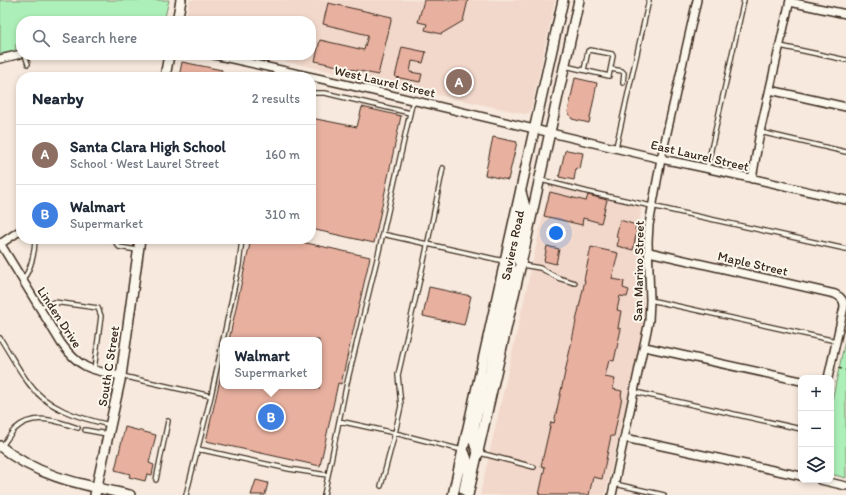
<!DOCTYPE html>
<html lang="en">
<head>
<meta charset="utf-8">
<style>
	body { margin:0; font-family:Itim,sans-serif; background:#f6f6f7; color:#1f2937 }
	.controls { position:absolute; right:12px; bottom:12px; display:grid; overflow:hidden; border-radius:8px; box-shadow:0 2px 6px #0003 }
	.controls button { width:36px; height:36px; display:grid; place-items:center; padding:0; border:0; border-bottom:1px solid #e0e1e3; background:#fff; color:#1f2937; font:20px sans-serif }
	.you { position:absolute; left:556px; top:233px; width:14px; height:14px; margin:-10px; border:3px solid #fff; border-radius:50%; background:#1a73e8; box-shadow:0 0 0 6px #1a73e833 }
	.badge { display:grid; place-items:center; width:26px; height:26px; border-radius:50%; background:#7c3aed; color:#fff; font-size:13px; font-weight:700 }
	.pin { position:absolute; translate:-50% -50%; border:2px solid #fff; box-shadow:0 1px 4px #0006 }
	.popup { position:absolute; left:220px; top:337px; width:102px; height:52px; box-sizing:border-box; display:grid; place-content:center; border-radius:8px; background:#fff; filter:drop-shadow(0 1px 3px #0005); font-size:13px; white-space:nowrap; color:#747a83 }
	.popup b { font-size:15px; color:#1f2937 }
	.popup::after { content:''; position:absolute; left:50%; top:100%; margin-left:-8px; border:8px solid transparent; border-top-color:#fff }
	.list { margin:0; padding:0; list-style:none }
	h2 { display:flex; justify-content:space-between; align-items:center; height:52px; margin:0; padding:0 16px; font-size:17px }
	h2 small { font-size:13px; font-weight:400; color:#747a83 }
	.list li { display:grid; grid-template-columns:26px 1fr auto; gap:12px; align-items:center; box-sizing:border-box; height:60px; padding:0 16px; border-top:1px solid #e0e1e3 }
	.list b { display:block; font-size:15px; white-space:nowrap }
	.list p { margin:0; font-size:13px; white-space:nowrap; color:#747a83 }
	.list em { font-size:13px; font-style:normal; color:#747a83 }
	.icon { flex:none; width:22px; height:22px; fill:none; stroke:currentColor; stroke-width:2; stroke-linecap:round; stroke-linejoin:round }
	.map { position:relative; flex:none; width:846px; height:495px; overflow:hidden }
	.search { position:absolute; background:#fff; box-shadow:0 2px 6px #0003; left:16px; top:16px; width:300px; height:44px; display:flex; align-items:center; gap:10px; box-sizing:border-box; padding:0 14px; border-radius:16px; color:#747a83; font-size:15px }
	.panel { position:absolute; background:#fff; box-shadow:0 2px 6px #0003; left:16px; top:72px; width:300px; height:172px; border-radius:16px }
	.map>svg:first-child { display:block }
</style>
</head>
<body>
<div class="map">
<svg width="846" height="495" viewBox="0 0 846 495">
	<rect width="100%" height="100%" fill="#f7e9dd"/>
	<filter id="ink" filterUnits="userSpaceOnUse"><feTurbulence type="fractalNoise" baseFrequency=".025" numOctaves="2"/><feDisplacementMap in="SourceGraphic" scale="8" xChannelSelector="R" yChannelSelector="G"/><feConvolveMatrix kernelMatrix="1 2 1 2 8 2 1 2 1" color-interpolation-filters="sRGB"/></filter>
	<g filter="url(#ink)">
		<path fill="#f2d8ca" d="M190,0H555L531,110L529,113L525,114L256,55H311V21H185Z
			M550,185L641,205L640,220L639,264L644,309L642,335L605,495H480Z"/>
		<path fill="#adefb8" stroke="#748c6b" d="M0,0H169L164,21H21V42L16,44L15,51L0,54Z
			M846,336V478L831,474V405Z"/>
		<path fill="#e8b09f" stroke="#3b2a1e" d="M424,0H468L463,21L441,34L425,30L427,24L418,22Z
			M328,3L392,17L378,75L315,61L320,40L364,50L368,35L323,24Z
			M402,47L426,52L423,63L412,61L410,72L422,74L420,82L395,77Z
			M182,62L222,70L220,77H179Z
			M575,78L597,83L589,123L572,119L568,112Z
			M362,107L401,116L374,243L311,229V118L357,127Z
			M493,137L517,142L508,180L485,175Z
			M567,150L583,153L580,169L576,168L574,180L559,177L565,151Z
			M550,192L586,201L588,195L607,200L601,223L583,218L582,225L544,216Z
			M620,220L636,225L635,230H637L633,250L617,246L619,238L616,237Z
			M251,239H288L370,257L341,384L338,383L320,466L206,441L221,375H223V386H304L319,389V340H229Z
			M547,246L559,249L556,264L544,261Z
			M591,247L618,253L612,279L624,281L623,288L629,290L627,297L620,296L617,310L621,311L618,328L621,329L614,361L609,360L605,377L615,379L613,389L622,391L621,396L622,397L614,436H611L602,479L593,477L589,495H539L545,467L541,466L551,422L554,423L585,280H584Z
			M429,287L471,296L464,325L423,316Z
			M125,427L156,435L149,463L154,465L152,475L147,474L145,481L129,477L130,474L115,470Z
			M256,480L268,483L265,495H251Z"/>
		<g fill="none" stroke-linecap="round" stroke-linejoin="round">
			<g stroke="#3b2a1e" stroke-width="6">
				<path id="lane" d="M780,46L846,60
					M25,55L28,64
					M565,66L609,76L613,56L612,54L590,50L588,51L584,70
					M611,69L622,71L624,73L623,83
					M275,77L277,69
					M311,93H325L410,113
					M760,132L846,152
					M616,147L649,0
					M707,168L744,0
					M541,180L588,192L846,249
					M382,234L504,261
					M113,239L119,247L137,250
					M522,265L540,268L558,278L575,283
					M23,279C31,270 35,251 35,239
					M650,300L836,341
					M40,307L54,302L98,308L101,316L94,370
					M0,338C9,352 17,367 27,381C46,409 79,418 110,425
					M122,376L211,396L239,265L242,239
					M635,392L801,429
					M339,421L395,433L462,450
					M85,430L107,434
					M2,446C6,441 10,434 15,429C33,412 58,421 78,428
					M198,449L289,469L327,475
					M480,453L534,467
					M156,480L168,421
					M615,484L664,495
					M381,486L395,433L401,406L398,375L424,261L443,168
					M186,495L211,396
					M324,495L346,387L379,251L413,100"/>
			</g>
			<g stroke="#3b2a1e" stroke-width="10">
				<path id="street" d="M790,2L846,14
					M214,55L344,84L661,159C723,171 784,186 846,200
					M0,59L21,54
					M770,90L846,107
					M752,179L760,132L790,0
					M0,243L61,343C80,369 91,370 121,376
					M0,244L21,230
					M649,252L835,294C841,297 844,300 844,307L828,378
					M645,347L801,381
					M625,438L801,476
					M820,480L846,486
					M612,495L649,321L650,300L648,242L649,225L661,159L697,0"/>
			</g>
			<g stroke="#3b2a1e" stroke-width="12">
				<path id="secondary" d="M177,21L181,0
					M165,77L169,55
					M521,264L517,259L515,253L525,207L521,192
					M492,388L489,375L511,274V267L508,263L504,261
					M0,446C37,477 84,485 130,495
					M463,450C471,463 467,476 464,490
					M479,453C466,436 480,410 483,391C483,386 482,381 482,376
					M95,495L121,376L140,239
					M453,495L563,0
					M468,495L521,264L579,0"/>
			</g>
			<path stroke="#3b2a1e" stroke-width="1.5" stroke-dasharray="4 3" stroke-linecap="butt" d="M838,368L846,370"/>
			<use href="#lane" stroke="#fbf7ec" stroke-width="3.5"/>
			<use href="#street" stroke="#fbf7ec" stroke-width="7"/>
			<use href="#secondary" stroke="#fbf7ec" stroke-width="9"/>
		</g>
	</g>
	<g text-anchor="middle" stroke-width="4" stroke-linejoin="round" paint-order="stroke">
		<g font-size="13" fill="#3b2a1e" stroke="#fbf7ec">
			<text transform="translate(385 81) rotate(13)" y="5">West Laurel Street</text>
			<text transform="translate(700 155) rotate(13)" y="5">East Laurel Street</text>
			<text transform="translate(512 245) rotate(-78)" y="5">Saviers Road</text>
			<text transform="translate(753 263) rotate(13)" y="5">Maple Street</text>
			<text transform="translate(638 271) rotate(-89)" y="5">San Marino Street</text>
			<text transform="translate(60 317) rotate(57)" y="5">Linden Drive</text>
			<text transform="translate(108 366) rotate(-81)" y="5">South C Street</text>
		</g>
	</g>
</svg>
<div class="controls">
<button>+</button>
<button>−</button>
<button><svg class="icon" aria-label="layers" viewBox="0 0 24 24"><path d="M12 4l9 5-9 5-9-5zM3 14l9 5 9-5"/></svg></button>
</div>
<div class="you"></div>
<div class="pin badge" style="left:459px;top:82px;background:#8d6e63">A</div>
<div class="pin badge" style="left:271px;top:417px;background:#3f7fe0">B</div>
<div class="popup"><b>Walmart</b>Supermarket</div>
<div class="search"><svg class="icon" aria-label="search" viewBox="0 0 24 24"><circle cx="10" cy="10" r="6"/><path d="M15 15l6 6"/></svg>Search here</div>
<section class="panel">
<h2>Nearby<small>2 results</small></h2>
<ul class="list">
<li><span class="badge" style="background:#8d6e63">A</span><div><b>Santa Clara High School</b><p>School · West Laurel Street</p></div><em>160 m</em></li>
<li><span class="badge" style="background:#3f7fe0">B</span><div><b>Walmart</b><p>Supermarket</p></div><em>310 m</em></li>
</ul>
</section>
</div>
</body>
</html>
